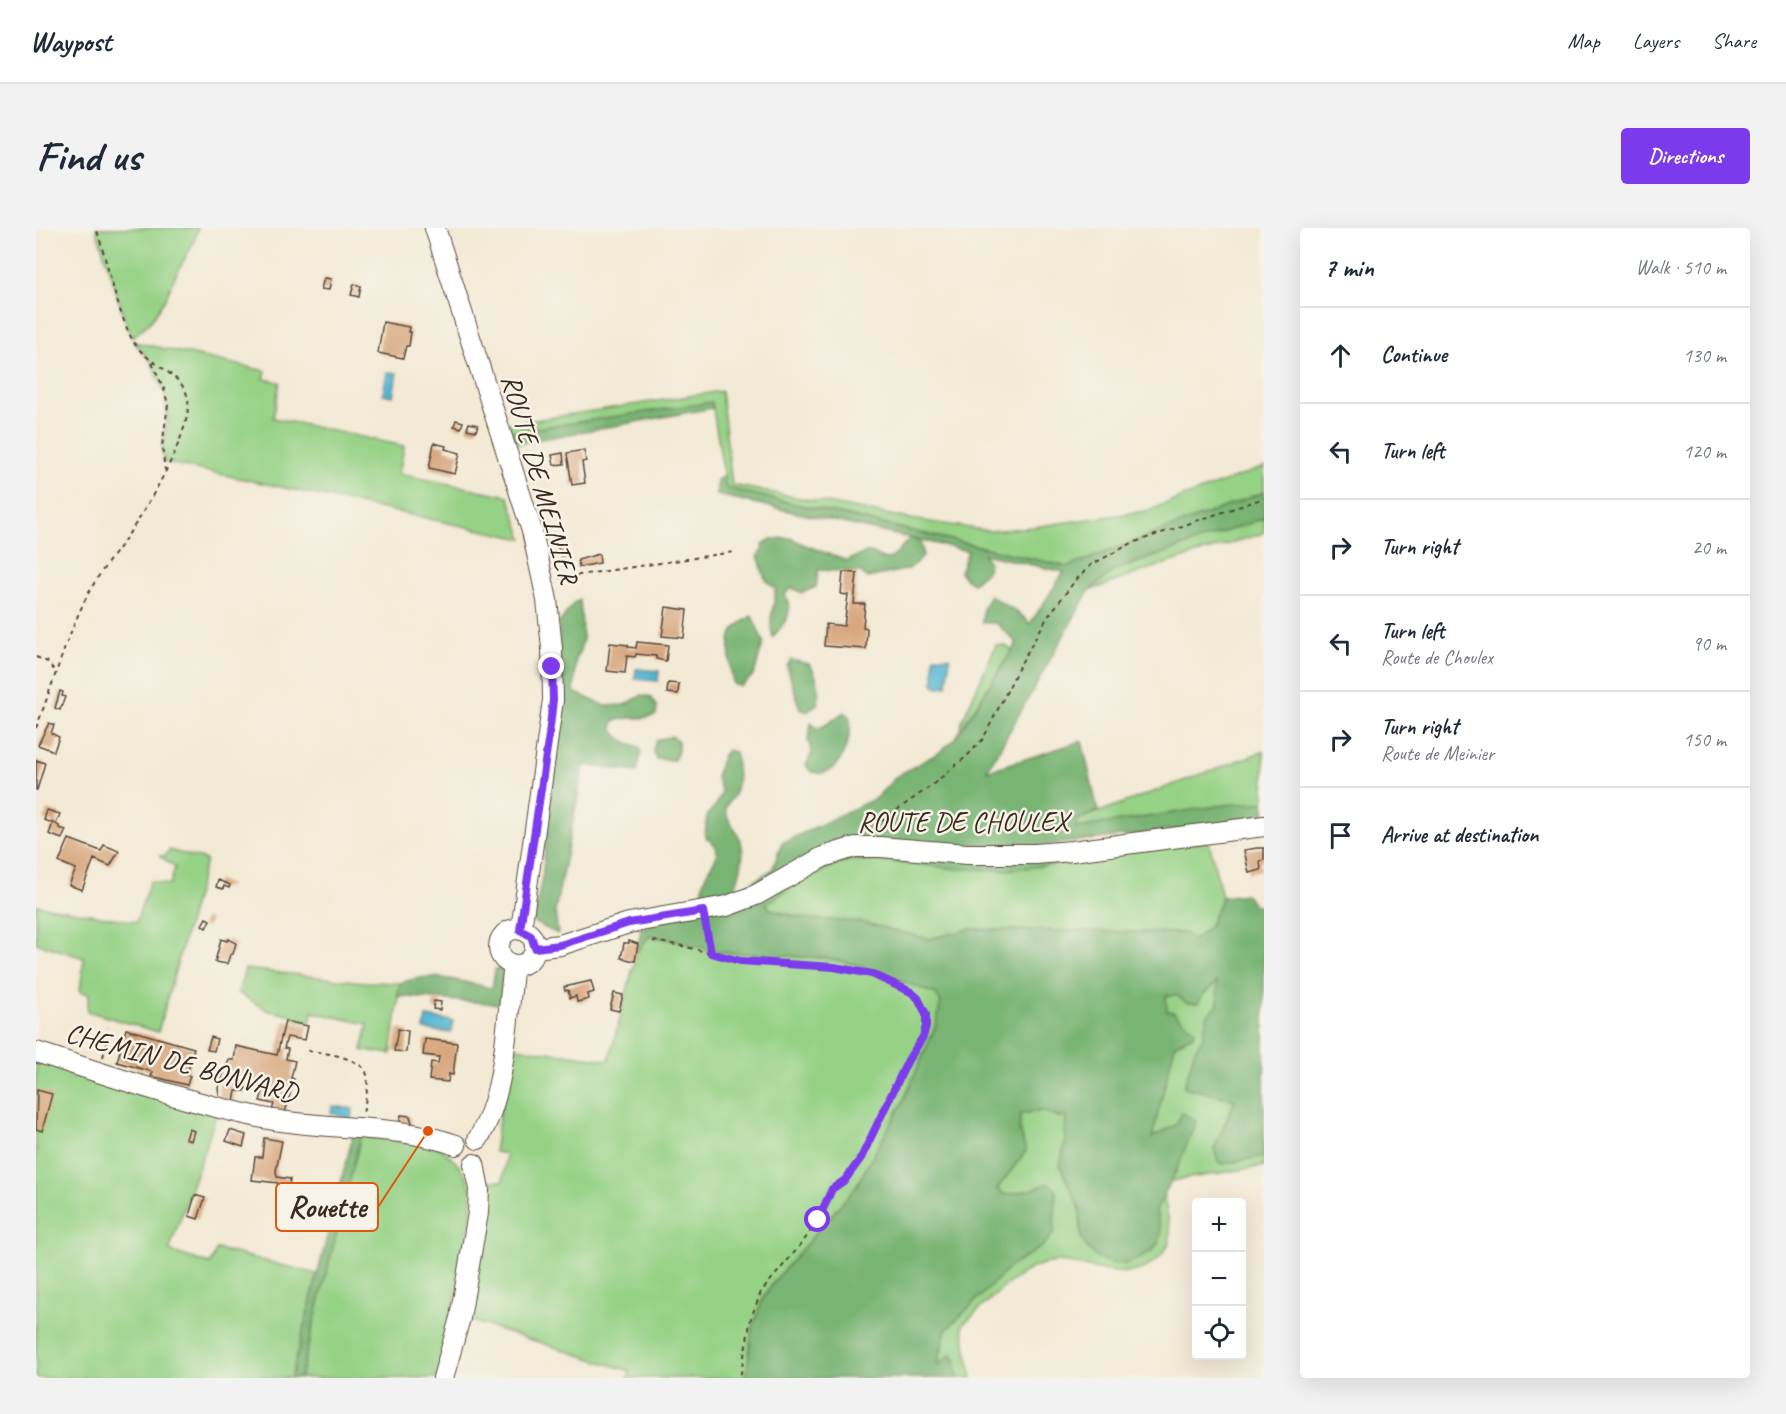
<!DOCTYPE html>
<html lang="en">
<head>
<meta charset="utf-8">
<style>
	body { margin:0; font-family:Caveat,sans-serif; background:#f2f2f3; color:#1f2937 }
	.controls { position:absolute; right:18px; bottom:18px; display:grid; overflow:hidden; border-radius:6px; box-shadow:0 6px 24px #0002 }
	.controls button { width:54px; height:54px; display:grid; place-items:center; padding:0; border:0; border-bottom:2px solid #e0e1e3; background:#fff; color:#1f2937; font:30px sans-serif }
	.stop { position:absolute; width:18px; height:18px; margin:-14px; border:4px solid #7c3aed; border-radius:50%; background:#fff }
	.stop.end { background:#7c3aed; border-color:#fff; box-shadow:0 2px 6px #0008 }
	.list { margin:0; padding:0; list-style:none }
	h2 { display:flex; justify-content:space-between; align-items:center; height:78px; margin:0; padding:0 24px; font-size:26px }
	h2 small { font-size:20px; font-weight:400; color:#747a83 }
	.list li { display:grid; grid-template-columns:39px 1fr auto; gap:18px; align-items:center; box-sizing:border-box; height:96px; padding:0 24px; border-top:2px solid #e0e1e3 }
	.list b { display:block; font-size:22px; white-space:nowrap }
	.list p { margin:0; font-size:20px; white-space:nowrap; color:#747a83 }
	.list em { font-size:20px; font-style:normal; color:#747a83 }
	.icon { flex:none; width:33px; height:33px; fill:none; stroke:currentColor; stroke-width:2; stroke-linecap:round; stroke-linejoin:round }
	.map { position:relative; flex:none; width:1228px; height:1150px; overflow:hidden; border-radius:6px }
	header { display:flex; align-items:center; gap:36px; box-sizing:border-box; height:84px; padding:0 30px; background:#fff; border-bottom:2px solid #e0e1e3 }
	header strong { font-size:28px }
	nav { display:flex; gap:33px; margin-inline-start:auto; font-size:21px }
	.intro { display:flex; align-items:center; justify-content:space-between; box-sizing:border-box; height:144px; padding:0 36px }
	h1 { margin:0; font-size:42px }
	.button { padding:15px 27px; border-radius:6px; background:#7c3aed; color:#fff; font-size:21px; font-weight:700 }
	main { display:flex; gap:36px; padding:0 36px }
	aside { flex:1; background:#fff; border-radius:6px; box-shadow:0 6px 24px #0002 }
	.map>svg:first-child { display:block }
</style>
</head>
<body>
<header>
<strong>Waypost</strong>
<nav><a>Map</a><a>Layers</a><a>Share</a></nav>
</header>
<div class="intro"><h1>Find us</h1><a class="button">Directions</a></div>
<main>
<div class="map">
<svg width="1228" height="1150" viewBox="0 0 1228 1150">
	<rect width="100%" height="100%" fill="#f7f3e8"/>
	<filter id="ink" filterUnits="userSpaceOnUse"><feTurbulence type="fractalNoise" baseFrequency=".0167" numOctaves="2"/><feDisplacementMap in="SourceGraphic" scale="12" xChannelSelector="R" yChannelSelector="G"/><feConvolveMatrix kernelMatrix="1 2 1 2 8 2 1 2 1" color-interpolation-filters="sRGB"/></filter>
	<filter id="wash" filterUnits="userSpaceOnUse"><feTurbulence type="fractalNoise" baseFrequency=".008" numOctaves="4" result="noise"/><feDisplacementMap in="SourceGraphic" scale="24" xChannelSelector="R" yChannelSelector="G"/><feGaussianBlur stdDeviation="1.35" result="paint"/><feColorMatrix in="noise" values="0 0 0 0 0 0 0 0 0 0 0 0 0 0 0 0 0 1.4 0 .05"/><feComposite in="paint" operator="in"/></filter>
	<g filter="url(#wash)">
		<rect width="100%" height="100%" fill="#f3ead5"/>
		<path fill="#96d286" stroke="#687e52" stroke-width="1.5" d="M60,0H162L157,16L138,50L130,70L115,93L96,110L88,89Z
			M98,114L230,143L228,151L244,154L237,190L368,218L363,246L472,268L487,311L127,234L126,218L131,190L130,169L115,134Z
			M685,163L696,257L875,291L954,303L997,299L1110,283L1228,239V264L1032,339L690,260L676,175L474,204L472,196Z
			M1228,290V305L1119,339L1053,363L1077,343Z
			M960,417L970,418L976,423L924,503L926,493Z
			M1228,523V574L1040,600L1041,592Z
			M1173,614L1186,669L1173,699L1157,712L935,701L892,711L825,694L772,691L734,681L730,675L764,653L803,635L816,632L856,634L924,641L1032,634L1031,630Z
			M133,622L170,632L122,804L51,783L53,766L44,764L48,730L0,715V677L100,694L114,653L134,657L139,639L124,628H129Z
			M612,708L724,727L790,730L823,737L900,766L905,774L900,797L867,874L819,960L740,1051L727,1070L710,1150H592L594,1143L432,1092L453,953H467L470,926L458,924L474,819L573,832L601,724Z
			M209,741L328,754L365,755L355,826L326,822L332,796L276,784L274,795L258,791L256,787L233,783L202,765Z
			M1182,753V777L1171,788L1167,809L1159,822L1148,859L1199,871L1178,921L1187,936L1228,928V938L1135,953L1142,939L1141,896L1115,910L1139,816L1157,807L1131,783L1129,768L1140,767L1151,775L1167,767Z
			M0,832L181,885L133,1023L174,1036L181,1021L282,1046L255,1150H0Z
			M1006,883L1025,890L1030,888L1029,915L1024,939L1045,981V1010L1125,1005L1120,983L1128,968C1130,981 1135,997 1134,1010C1133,1018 1126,1027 1119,1033C1086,1062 1044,1026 1007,1036C979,1044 948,1078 926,1097L936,1150H923L920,1145L919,1130L902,1138L909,1103L976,1037L989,1030L994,962L969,967L961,961L990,923L984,905L983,886Z
			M325,908L402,919C412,925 431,944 434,956C438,975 434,992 431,1011C423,1058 412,1104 400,1150H264Z"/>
		<path fill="#78b473" stroke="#5a6f48" stroke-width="1.5" d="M676,174L677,180L479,216L474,204Z
			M688,248L690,260L1032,339L1228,264V290L1077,343L1053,363L951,543L1046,513L1062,583L1041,592L1040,600L1187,577L1228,574V591L978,621L830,613L714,661L671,670L667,667C667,662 666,656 668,652C674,632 693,628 669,608L671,587L680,577L686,564L680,549L686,529L691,522L699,524C701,538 704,554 698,567C696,570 691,575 690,579C688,590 702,603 705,614C710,632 702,648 698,665L736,642L746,615L840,570L861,548L904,524L919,511L981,415L960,395H946L947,380L954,367C968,378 983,382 994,396L1028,344L947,326L953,335L951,343L937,355L929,350L924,344L932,323L875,310L885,315L887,328L873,341L831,350L825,344L782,342L780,359L766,365L756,360L749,366C759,386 749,394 737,409C731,386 740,382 739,360C723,349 729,344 722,328L727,321V316L735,311L755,310L769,317L811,333C825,326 834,320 847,331L856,330L874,310L681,267V252Z
			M544,372L547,411L544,423L540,429L538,464L569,478L589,477L606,467L615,469L621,479L620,487C605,493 591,487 577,494V503L586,512L603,519L605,524L601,544L548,537L519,683L522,706L497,694L506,650L520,520L524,461L523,395L539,374Z
			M716,388L728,415C718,435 726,445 704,458L697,456C695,444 690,414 697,403C702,396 709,392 716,388Z
			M755,432L773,436C782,448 785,460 782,475L771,484L764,481L751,438Z
			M809,484C822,493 809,525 801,536C793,547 776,549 770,537L776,525L772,512L775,495L781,500C790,499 799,489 809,484Z
			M636,508L642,513V523L638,532L620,531L617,522L620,512Z
			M813,627L1031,630L1032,635L970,642L924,641L856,634L816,632L803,635L764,653L730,676L734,681L748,686L772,691L825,694L892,711L935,701L1149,705L1157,712L1173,699L1186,669L1209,666L1219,678L1228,676V928L1187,936L1182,933L1178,921L1199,872L1148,859L1159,822L1167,809L1171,788L1182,776L1181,754L1167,767L1162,775H1151L1140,767L1130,768L1131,783L1137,784L1159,802L1157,807L1139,816L1116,910L1141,896L1145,884L1160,893L1142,939L1120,983L1125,1005L1123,1014L1116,1023L1092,1036L1075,1035L1063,1031L1052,1021L1045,1010L1044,981L1024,938L1029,915L1030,888L1025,890L1006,883L984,886V905L990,923L961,961L969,967L994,962L1013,955L1020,962L1018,1005L1006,1019L976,1037L909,1103L902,1137L916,1126C921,1133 918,1142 923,1150H710L716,1101L727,1070L740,1051L819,960L867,874L900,797L905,774L900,766L823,737L790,730L682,724L624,709L613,708L601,724L605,700L762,650Z
			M459,741H467L464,776L361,768L365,755C396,742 425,754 456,760Z
			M317,907L325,908L264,1150H255Z"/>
		<path fill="#53b6d2" stroke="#477078" stroke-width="1.5" d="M351,144L361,145L357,168L347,166Z
			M898,428L914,429L911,458L903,459L898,457Z
			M600,441L623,443L622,453L599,451Z
			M390,789L417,793L415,805L388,801Z
			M296,878L317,881L315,891L295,885Z"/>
		<g id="blocks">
			<path fill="#d8a77f" d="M288,50L295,51L293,62L285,61Z
				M318,56L325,58L323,69L315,67Z
				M347,94L373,99L372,104H375L373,118H370L367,130L342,125Z
				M420,192L427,194L425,200L418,198Z
				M433,195L442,197L440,203L431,201Z
				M398,215L410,218L409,221L424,225L419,246L393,240Z
				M548,222L550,233L546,234L549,255L536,257L531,225Z
				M527,225L528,236L518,237L516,227Z
				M528,314L529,320L523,322L521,315Z
				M530,321L531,327L525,328L524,322Z
				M563,326L564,335L543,339L542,332Z
				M807,344L821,345L818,376H829L827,399L831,400L830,421L788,418L790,396L808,398L812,367L805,366Z
				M630,379L651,382L648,410L626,408Z
				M601,414L632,417L630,433L620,431V428L600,426L599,429L591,428L589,445L571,443L574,415L592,417V419L600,420Z
				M632,455L643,456L642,466L631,465Z
				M24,463L27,464L26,468L29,469L24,482L19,480Z
				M13,495L18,497L15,505L23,509L18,523L2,517Z
				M0,532L9,535L1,562H0Z
				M11,582L24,586L20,596L23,598V600L30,602L26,611L13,606L17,595L8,592Z
				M33,611L65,623L68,617L83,623L74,638L58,631L46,662L33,657L40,641L23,634Z
				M1221,620H1228V632L1224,633L1225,642L1213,645L1208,622Z
				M182,652L194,657L193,660L188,658L187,661L180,659Z
				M170,690L174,692L170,700L166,697Z
				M185,711L191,713L192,711L200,715L197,726L194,727L191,736L179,734Z
				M593,713L602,716L599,733L585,730L588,715H593Z
				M555,753L558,764L552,766L553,771L541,774L540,768L534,770L532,762L529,763L528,759Z
				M578,765L587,767L583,783L574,781Z
				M398,773L405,774L404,782L397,781Z
				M249,793L272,798L269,812L251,809L248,820L252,821L250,831L259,833L255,850L258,851L249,885L236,883L238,876L224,873L227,863L209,860V863H200L198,874L184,871L182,860L193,832H198L200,818L241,827Z
				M90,801L158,820L151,847L154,848L151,857L115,848L117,844L81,834Z
				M362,801L372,803L370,824L358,823Z
				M175,809L181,811L178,823L171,822Z
				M389,811L421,815L417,847L413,846L412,854L393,852L395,834L402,835L403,829L387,827Z
				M1,862L16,866L6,903L0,901Z
				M365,887L374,888L377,899L363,898Z
				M153,901L158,903L155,913L150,911Z
				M194,902L210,907L207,919L190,913Z
				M228,910L246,913L240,943L241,949L254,951L252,964L241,962L242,955L216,952L219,929H226Z
				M159,967L169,970L162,991L153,988Z"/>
		</g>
	</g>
	<g filter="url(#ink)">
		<use href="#blocks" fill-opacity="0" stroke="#574739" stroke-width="1.5"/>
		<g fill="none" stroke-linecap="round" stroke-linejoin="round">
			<g stroke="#574739" stroke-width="22">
				<path id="minor" d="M399,0L496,303L511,372L516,420L517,472L485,702
					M463 719a18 18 0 1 1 36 0a18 18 0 1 1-36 0Z
					M499,720L524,717L593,695L691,678L720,667L787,629L819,619H844L931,626H999L1036,623L1228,598
					M0,824C75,848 150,874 227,890C291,903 359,895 420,917
					M442,911C471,864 470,792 478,737
					M407,1150L424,1090L442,985L443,961L438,936"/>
			</g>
			<path stroke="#574739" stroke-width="2" stroke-dasharray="4.5 4.5" stroke-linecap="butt" d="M116,135L128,161L132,177L126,218L129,242
				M523,350L698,324
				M0,429L12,434L21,446
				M0,500C17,456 30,410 51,368C62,346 78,327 92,307C110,281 161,197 151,167C144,144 110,136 97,113C80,81 72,35 60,0
				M831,603L895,558L931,528L947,511L984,437L1011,390L1038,354L1055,337L1096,315L1228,270
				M670,697L675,724
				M617,713L647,718L704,733L798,739L836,746L875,764L882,770L890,786V798L887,809L872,832L825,930L809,953L796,961L782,992L767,1014L725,1064L715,1090L704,1150
				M70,817V808L72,799
				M272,823C287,824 328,830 331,847C333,859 329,874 327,886
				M67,829L70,817L85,820"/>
			<use href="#minor" stroke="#fff" stroke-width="20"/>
		</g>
	</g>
	<g fill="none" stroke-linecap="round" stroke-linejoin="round" filter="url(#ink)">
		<path stroke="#7c3aed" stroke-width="8" d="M516,439L517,472L513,507L484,702L495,708L499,720L524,717L593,695L667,683L675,725L704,733L798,739L836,746L875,764L882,770L890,786V798L887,809L872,832L825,930L809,952L796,961L782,992"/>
	</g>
	<g text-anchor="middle" stroke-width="5" stroke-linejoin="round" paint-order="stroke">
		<g font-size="28" fill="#3b2a1e" stroke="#f7f3e8">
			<text transform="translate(505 251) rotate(74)" y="10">ROUTE DE MEINIER</text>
			<text x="927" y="603">ROUTE DE CHOULEX</text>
			<text transform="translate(146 834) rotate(15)" y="10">CHEMIN DE BONVARD</text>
		</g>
	</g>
	<path fill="none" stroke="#df570d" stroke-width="2" d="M392 903L342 979"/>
	<circle fill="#df570d" stroke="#f7f3e8" stroke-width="2" cx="392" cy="903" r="6"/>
	<rect fill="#f7f3e8" stroke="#df570d" stroke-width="2" x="240" y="955" width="102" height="48" rx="6"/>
	<g font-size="30" text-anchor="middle" font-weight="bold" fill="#3b2a1e">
		<text x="291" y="989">Rouette</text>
	</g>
</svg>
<div class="controls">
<button>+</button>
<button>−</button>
<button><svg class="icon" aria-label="locate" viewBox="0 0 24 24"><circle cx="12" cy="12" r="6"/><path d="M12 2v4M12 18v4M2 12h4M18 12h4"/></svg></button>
</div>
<div class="stop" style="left:782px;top:992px"></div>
<div class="stop end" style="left:516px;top:439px"></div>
</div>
<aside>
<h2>7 min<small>Walk · 510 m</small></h2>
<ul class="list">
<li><svg class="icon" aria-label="ahead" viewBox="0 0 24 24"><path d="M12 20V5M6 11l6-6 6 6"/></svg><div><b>Continue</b></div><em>130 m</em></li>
<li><svg class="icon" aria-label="left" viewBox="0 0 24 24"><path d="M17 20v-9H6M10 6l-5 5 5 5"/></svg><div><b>Turn left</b></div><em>120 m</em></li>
<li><svg class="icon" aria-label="right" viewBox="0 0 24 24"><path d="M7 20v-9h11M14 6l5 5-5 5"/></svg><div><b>Turn right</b></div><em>20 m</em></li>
<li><svg class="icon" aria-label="left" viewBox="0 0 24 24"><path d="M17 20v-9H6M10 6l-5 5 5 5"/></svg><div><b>Turn left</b><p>Route de Choulex</p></div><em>90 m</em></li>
<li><svg class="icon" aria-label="right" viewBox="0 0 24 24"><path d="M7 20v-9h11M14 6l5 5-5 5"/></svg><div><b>Turn right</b><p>Route de Meinier</p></div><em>150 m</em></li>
<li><svg class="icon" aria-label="arrive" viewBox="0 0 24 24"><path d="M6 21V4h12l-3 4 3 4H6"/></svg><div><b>Arrive at destination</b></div></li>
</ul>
</aside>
</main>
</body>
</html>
